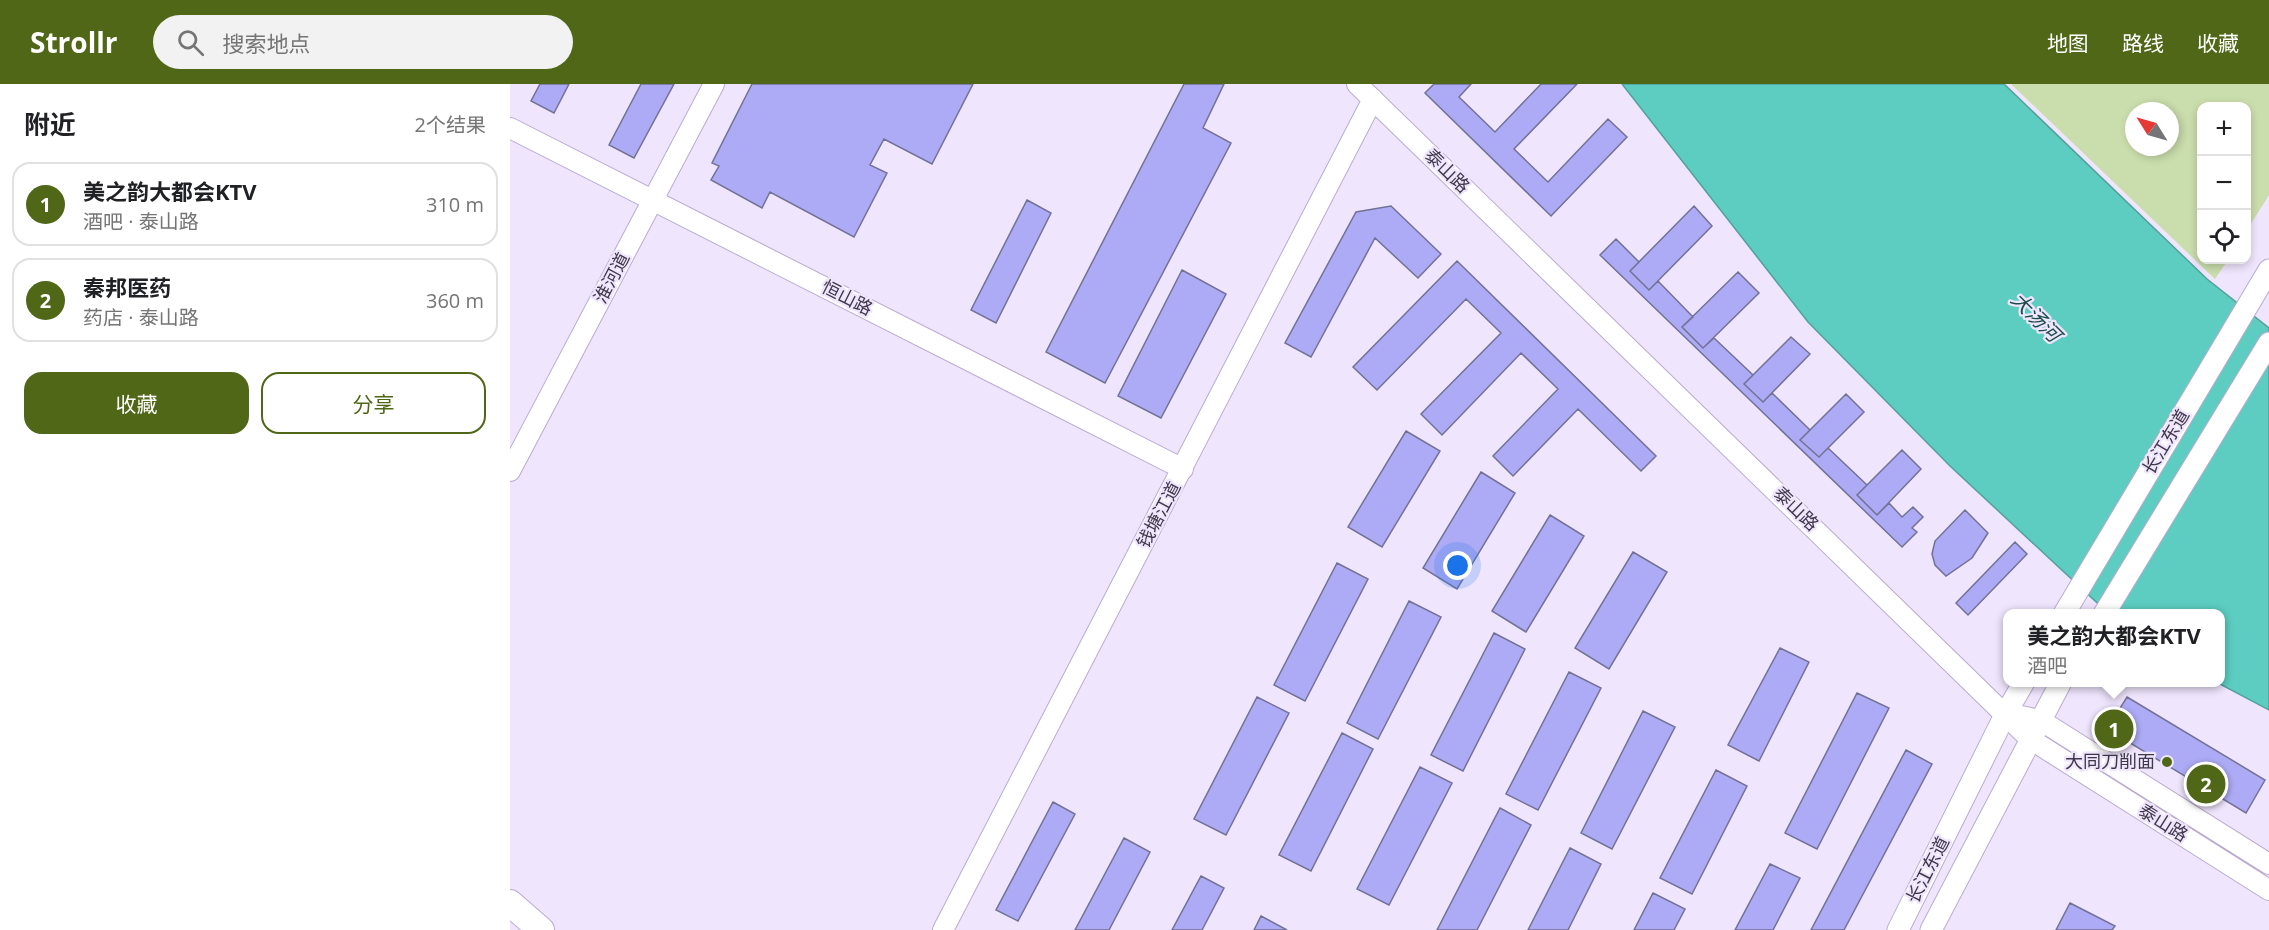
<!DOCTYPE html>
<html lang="zh">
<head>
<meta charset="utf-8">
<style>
	body { margin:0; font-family:"Open Sans","Noto Sans SC",sans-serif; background:#f2f2f2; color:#202124 }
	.controls { position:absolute; right:18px; top:18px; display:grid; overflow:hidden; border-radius:12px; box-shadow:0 3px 9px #0003 }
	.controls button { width:54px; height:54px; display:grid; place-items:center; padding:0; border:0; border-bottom:2px solid #e0e0e0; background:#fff; color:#202124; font:30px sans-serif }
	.compass { position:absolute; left:1615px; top:18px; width:54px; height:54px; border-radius:50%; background:#fff; box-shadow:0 3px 9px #0003; rotate:307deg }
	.you { position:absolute; left:948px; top:482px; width:21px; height:21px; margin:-15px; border:4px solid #fff; border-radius:50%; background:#1a73e8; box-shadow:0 0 0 9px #1a73e833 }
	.badge { display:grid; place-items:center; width:39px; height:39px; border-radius:50%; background:#4f6717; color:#fff; font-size:20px; font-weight:700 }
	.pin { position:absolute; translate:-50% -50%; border:3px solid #fff; box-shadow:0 2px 6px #0006 }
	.popup { position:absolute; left:1493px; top:525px; width:222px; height:78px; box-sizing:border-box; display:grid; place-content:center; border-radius:12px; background:#fff; filter:drop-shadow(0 2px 4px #0005); font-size:20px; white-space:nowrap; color:#757577 }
	.popup b { font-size:22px; color:#202124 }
	.popup::after { content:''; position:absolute; left:50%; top:100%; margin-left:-12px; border:12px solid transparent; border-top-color:#fff }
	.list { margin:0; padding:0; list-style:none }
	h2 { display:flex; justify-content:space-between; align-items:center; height:78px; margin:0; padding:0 24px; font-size:26px }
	h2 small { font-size:20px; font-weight:400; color:#757577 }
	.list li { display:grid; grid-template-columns:39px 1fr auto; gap:18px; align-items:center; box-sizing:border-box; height:84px; margin:0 12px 12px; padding:0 12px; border:2px solid #e0e0e0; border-radius:18px }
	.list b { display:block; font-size:22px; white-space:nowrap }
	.list p { margin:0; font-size:20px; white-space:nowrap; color:#757577 }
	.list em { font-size:20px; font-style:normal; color:#757577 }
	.actions { display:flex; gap:12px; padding:18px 24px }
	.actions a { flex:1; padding:14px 0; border:2px solid #4f6717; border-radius:18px; text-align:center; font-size:21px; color:#4f6717 }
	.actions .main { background:#4f6717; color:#fff }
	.icon { flex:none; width:33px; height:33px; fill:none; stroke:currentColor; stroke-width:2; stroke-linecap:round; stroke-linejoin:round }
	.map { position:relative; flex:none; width:1759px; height:846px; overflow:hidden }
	header { display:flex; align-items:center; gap:36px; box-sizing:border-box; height:84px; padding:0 30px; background:#4f6717; color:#fff }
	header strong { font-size:28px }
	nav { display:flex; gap:33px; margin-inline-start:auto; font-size:21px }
	.search { width:420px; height:54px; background:#f2f2f2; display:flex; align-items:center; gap:15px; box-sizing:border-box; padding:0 21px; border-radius:33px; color:#757577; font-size:22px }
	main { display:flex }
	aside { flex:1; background:#fff }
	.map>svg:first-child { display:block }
</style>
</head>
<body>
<header>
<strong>Strollr</strong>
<div class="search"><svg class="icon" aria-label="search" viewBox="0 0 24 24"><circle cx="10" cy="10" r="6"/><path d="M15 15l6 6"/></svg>搜索地点</div>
<nav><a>地图</a><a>路线</a><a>收藏</a></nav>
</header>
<main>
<aside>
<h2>附近<small>2个结果</small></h2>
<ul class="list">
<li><span class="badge">1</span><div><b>美之韵大都会KTV</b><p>酒吧 · 泰山路</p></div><em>310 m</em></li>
<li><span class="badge">2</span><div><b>秦邦医药</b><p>药店 · 泰山路</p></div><em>360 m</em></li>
</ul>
<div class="actions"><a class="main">收藏</a><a>分享</a></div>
</aside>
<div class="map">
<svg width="1759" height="846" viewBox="0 0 1759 846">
	<rect width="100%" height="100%" fill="#efe5fd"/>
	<path fill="#caddac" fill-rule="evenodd" d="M1501,0H1759V111L1737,146L1736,22H1692V176H1718L1705,195ZM1624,27H1660V63H1624Z"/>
	<path fill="#5ccdc0" stroke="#53a09c" stroke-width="1.5" d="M1112,0H1494L1697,195L1759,244V626L1708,599L1710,598V530L1598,529L1440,382L1298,238Z"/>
	<path fill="#adabf5" stroke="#727296" stroke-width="1.5" d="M30,0H59L44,29L21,17Z
		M131,0H164L124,74L99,61Z
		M242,0H463L422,80L374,55L360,81L377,89L344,153L260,108L252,124L201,96L209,82L202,79Z
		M674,0H714L693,44L721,59L595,299L536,268Z
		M924,0H961L949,13L985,48L1031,0H1067L1004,65L1038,98L1098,35L1117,53L1041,132L915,9Z
		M517,116L541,129L486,239L461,226Z
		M881,122L931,170L908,194L865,154L801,273L775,259L846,128Z
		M1184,122L1202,142L1139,206L1120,187Z
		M1106,155L1129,178L1120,187L1139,206L1148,197L1183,233L1172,243L1193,264L1204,254L1243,291L1234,300L1253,318L1262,309L1300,346L1290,356L1309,373L1318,364L1357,401L1347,411L1367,431L1379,419L1392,433L1403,423L1413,433L1402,444L1407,448L1392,463L1090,171Z
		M947,177L1146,372L1131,387L1068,325L1003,392L983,372L1048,305L1011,269L932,351L911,330L991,249L956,215L867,306L843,283Z
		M672,186L716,210L651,334L608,312Z
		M1228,188L1249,209L1193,264L1172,243Z
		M1281,253L1300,270L1253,318L1234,300Z
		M1336,310L1354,328L1309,373L1290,356Z
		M896,347L930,367L872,463L838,443Z
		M1392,366L1411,385L1367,431L1347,411Z
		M971,388L1005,409L947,505L913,484Z
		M1455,426L1478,449L1462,474L1436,492L1425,481L1422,470L1425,457Z
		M1040,431L1074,452L1016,548L982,527Z
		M1505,458L1517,470L1458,531L1446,519Z
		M1123,468L1157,488L1099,585L1065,564Z
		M827,479L858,495L795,617L764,601Z
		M899,517L931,533L868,655L837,639Z
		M984,549L1015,565L953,687L921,671Z
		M1270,564L1299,578L1249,677L1218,661Z
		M1059,588L1091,604L1028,726L996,710Z
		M1347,609L1379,624L1307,765L1275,749Z
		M747,613L779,629L716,751L684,735Z
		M1617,613L1755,696L1736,729L1597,645Z
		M1133,627L1165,643L1102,765L1071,749Z
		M832,649L863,665L801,787L769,771Z
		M1396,666L1422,680L1334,846H1301Z
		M910,683L942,699L879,821L847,805Z
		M1206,686L1237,702L1182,810L1150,794Z
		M543,718L565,730L508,837L486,826Z
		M990,724L1021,741L967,846H927Z
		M614,754L640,768L599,846H565Z
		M1060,764L1091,780L1058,846H1018Z
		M1260,780L1290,794L1263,846H1225Z
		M691,792L714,804L692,846H662Z
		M1143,809L1175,825L1164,846H1124Z
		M1560,819L1605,842L1602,846H1546Z
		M751,832L777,846H744Z"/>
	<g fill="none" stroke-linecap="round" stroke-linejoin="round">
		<g stroke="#bbabd0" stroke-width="22">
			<path id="tertiary" d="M847,0L1520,655L1759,806
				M0,44L673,385
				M0,387L204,0
				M1496,629L1530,636L1759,780
				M433,846L863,15"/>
		</g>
		<g stroke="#bbabd0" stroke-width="23">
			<path id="secondary" d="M1554,530L1759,186
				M1594,530L1759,259
				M1388,846L1496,629L1514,598
				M1421,846L1551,598"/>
		</g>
		<g stroke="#bbabd0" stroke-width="28">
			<path id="trunk" d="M0,819L31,846"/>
		</g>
		<use href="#tertiary" stroke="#fff" stroke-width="20"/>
		<use href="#secondary" stroke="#fff" stroke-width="21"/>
		<use href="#trunk" stroke="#fff" stroke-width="26"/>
	</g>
	<circle fill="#4f6717" stroke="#efe5fd" stroke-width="2" cx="1657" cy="678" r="6"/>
	<g text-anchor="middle" stroke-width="4.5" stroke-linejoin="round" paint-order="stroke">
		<g font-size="18" fill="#3f3848" stroke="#efe5fd">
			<text transform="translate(937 87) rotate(44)" y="6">泰山路</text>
			<text transform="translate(102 194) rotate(-62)" y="6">淮河道</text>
			<text transform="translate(337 214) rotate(27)" y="6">恒山路</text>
			<text transform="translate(1656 358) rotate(-59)" y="6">长江东道</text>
			<text transform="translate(1286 425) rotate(44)" y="6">泰山路</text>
			<text transform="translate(649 431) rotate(-62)" y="6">钱塘江道</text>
			<text transform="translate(1653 739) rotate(32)" y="6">泰山路</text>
			<text transform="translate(1418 786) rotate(-63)" y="6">长江东道</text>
		</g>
		<g font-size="18" fill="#3f3848" stroke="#efe5fd" text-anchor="end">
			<text x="1645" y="684">大同刀削面</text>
		</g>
		<g font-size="20" font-style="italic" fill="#1c4e49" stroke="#efe5fd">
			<text transform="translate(1526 233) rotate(45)" y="7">大汤河</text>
		</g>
	</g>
</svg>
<div class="controls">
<button>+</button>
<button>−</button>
<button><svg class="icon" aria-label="locate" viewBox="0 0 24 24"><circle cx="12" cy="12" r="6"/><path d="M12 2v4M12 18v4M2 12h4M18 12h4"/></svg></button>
</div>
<svg class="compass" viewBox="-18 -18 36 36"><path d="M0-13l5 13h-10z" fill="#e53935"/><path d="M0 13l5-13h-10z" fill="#757577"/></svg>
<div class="you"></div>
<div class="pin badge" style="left:1604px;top:645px">1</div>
<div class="popup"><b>美之韵大都会KTV</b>酒吧</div>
<div class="pin badge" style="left:1696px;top:700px">2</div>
</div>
</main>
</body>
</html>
